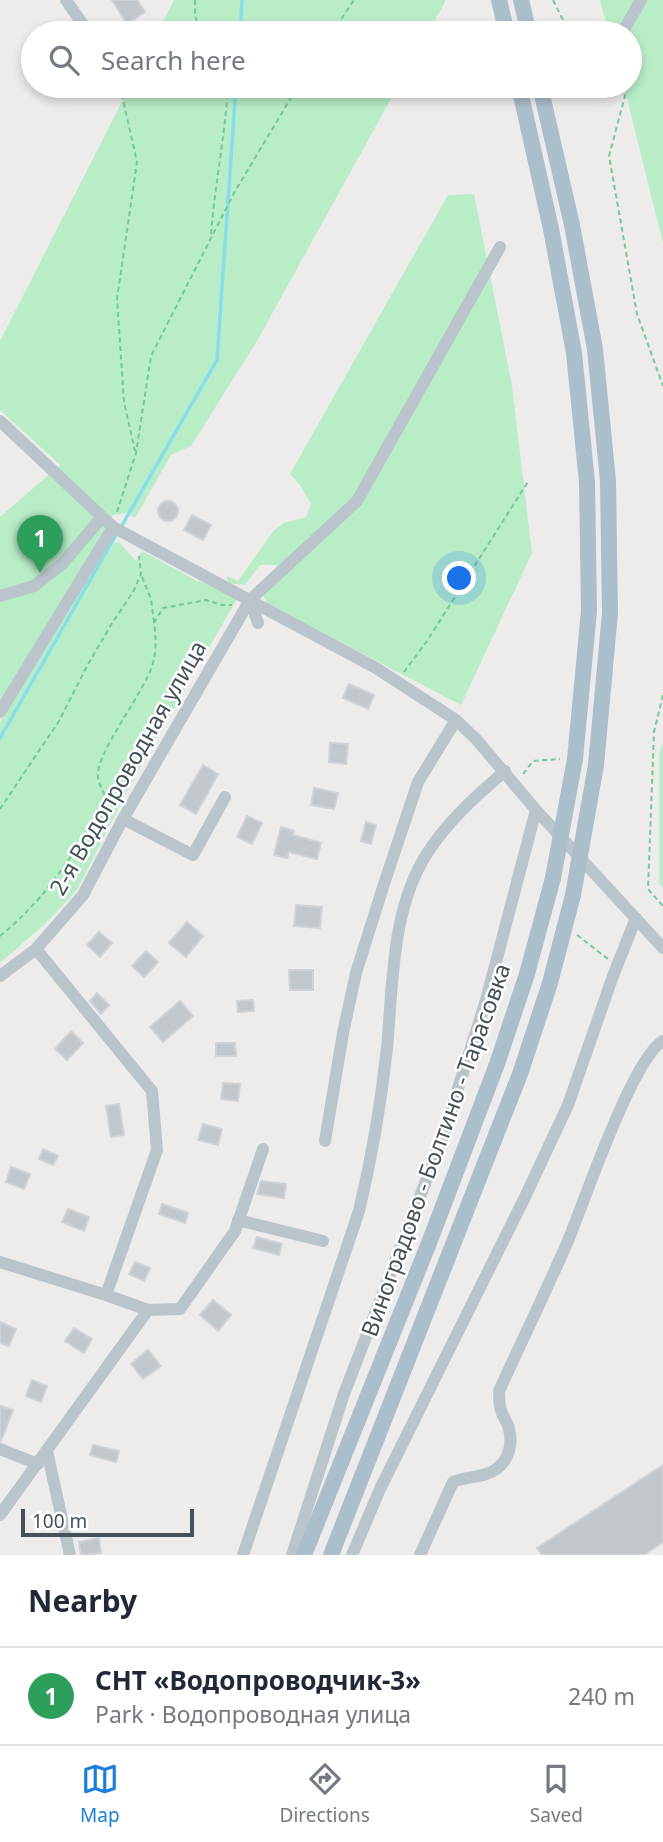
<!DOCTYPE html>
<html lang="en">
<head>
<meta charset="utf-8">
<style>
	body { margin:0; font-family:"Noto Sans",sans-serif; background:#f6f6f7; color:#1f2937 }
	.scale { position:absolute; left:21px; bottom:18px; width:173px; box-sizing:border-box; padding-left:7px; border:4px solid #445158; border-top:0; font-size:19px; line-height:24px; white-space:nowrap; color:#445158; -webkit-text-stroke:5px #fff; paint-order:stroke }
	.you { position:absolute; left:460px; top:579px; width:24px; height:24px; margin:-18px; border:5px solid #fff; border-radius:50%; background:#1a73e8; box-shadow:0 0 0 10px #1a73e833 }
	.badge { display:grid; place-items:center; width:46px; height:46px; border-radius:50%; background:#1b7ed8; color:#fff; font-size:23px; font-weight:700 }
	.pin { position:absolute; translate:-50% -58px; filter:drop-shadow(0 2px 4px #0008) }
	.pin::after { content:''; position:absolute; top:37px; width:24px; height:21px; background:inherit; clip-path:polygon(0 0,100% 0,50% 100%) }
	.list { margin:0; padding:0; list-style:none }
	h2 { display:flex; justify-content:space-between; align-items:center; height:91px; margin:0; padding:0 28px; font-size:30px }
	h2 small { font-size:23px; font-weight:400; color:#747a83 }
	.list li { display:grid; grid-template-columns:46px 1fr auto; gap:21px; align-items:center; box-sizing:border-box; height:98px; padding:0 28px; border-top:2px solid #e0e1e3 }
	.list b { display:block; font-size:26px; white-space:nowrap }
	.list p { margin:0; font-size:23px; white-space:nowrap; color:#747a83 }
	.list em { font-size:23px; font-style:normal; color:#747a83 }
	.icon { flex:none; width:38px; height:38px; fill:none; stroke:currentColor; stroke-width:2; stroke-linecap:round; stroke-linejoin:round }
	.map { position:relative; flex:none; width:663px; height:1555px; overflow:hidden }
	.search { position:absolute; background:#fff; box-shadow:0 4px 10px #0003; left:21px; right:21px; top:21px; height:77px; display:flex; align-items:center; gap:18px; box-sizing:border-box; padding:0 24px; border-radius:38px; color:#747a83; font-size:26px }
	.sheet { height:189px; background:#fff }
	nav { display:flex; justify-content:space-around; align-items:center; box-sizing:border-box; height:98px; border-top:2px solid #e0e1e3; background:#fff; font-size:19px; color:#747a83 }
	nav a { display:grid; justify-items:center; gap:4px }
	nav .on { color:#1b7ed8 }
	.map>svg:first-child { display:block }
</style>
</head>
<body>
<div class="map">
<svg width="663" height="1555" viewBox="0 0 663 1555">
	<rect width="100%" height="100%" fill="#eeebeb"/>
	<path fill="#b9edc8" d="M174,0H445V2L427,33H157Z
		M600,0H663V243L624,86H630V33H609Z
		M130,86H398L257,341L191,446L171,455L135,518L126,513L113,515L0,706V517L60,465L0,410V341Z
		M474,194L512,386L532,553L461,705L268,604L263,595L285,572L275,565H260L245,585L228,583L227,576L238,581L274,530L284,523L306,517L311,504L300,485L290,474L448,195Z
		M119,542L136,561L142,551L197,581L213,585L237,599L133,780L77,890L45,924L0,963V722L107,545Z
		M663,743V888L659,883V753Z"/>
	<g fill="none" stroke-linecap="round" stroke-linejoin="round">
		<path stroke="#86deea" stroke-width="3.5" d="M240,33L242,0
			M121,527L217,360L236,86
			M0,738L117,533"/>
	</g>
	<path fill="#c2c7cb" stroke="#cfd2d7" stroke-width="2" d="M112,0H137L145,12L127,24Z
		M158 511a10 10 0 1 1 20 0a10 10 0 1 1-20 0Z
		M192,515L211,525L203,540L184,530Z
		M349,684L374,695L368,709L343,698Z
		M330,743L348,744L346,764L329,762Z
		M203,765L218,774L196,814L180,805Z
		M314,788L338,793L334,809L311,805Z
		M247,816L262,823L252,844L237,837Z
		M366,822L376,825L371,844L361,841Z
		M281,827L294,831L293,835L321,843L317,859L289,852L287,858L274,855Z
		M296,905L322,907L320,928L294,926Z
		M187,922L203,936L186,957L169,943Z
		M99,932L112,943L100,957L87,945Z
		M146,951L158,962L144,977L132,966Z
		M289,970H313V990H290Z
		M97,993L109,1005L101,1014L90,1001Z
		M253,1000L254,1011L238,1012L237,1001Z
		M180,1001L193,1016L163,1042L150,1027Z
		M71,1031L83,1043L67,1060L55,1049Z
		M216,1043H235L236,1056H216Z
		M223,1083L240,1084L238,1101L221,1099Z
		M119,1104L124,1135L111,1137L106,1106Z
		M203,1124L222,1129L218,1145L198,1140Z
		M43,1149L58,1156L53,1165L39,1159Z
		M11,1167L30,1174L24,1189L6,1182Z
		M261,1181L286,1184L284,1198L257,1194Z
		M162,1204L188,1213L185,1223L159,1214Z
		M68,1209L89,1217L84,1231L62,1222Z
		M257,1237L282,1244L279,1255L253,1248Z
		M135,1262L150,1268L144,1281L129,1274Z
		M213,1300L231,1315L218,1331L200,1315Z
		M0,1322L16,1329L9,1346L0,1343Z
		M74,1328L92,1339L84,1353L65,1341Z
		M148,1350L161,1366L143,1379L131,1364Z
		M32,1380L47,1386L41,1402L26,1396Z
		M0,1406L13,1410L1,1441L0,1440Z
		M93,1445L119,1451L116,1462L90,1455Z
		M663,1465V1542L644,1555H542L537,1548Z
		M99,1538L101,1553L81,1555L79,1542Z"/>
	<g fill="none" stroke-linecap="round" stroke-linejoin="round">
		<path stroke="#71ca97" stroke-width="2" stroke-dasharray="5 3.5" stroke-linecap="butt" d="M195,0V16L199,27L224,33
			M553,0L567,28L574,33
			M332,33L354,0
			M120,86L137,162L117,299L124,402L135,451
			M166,86L180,90L226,95
			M622,86L625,96L609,156L637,314L663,386
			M211,234C215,184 225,136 228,86
			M117,512L136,453L151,356L234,193L298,86
			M142,577L151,599L154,622
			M404,672L427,641L529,480
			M663,695L654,732L648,889L663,906
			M523,774L533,761L560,759
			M0,809L59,721L87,666L111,625L133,592L141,574L139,556
			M577,935L608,959
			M0,936C47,898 77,850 106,799C104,792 99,785 98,778C94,755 144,693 152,666C157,651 156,638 154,623L163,608L206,600L222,605H232"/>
		<path stroke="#b9c4cb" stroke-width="12" d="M66,0L89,33
			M622,33L641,0
			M0,421L113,527L376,668L456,720L476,739L536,810L663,948
			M0,596L34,586L63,563L102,517
			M250,600L258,623
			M0,712L113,527
			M123,819L193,855L225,797
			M36,949L152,1091L157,1150L106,1295
			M0,976L36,949L83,895L123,819L250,600L357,501L500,247
			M325,1141L343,1033L356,973L384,884L418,782L456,720
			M238,1220L323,1241
			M0,1262L106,1295L148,1310
			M0,1449L38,1464
			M47,1451L70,1555
			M0,1515L148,1310L180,1309L235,1231L263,1149
			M243,1555L359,1211C372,1157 381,1103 387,1048C393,984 391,908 428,852C448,821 477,795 505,771
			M292,1555L344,1394L441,1142L486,1000L536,810
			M352,1555L380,1489L525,1197L568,1105L613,976L636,918
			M420,1555L453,1482C465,1477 475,1478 486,1474C506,1468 514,1448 509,1429C508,1423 504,1419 502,1413C499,1407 499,1398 499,1391C522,1341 546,1291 568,1241C584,1202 633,1057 663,1041"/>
		<path stroke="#abbecb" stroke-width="16" d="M499,0L507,33
			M521,0L529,33
			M519,86L551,229L574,353L587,482L589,611L575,759
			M540,86L572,225L595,349L608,481L610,613L596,765
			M304,1555L429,1243L497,1064L527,974L553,878
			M331,1555L520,1074L550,983L573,895"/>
		<path stroke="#abbecb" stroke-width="16" d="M553,878L575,759
			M573,895L596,765"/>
	</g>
	<g text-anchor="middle" stroke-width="5" stroke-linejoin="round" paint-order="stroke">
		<g font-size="23" fill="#445158" stroke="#fff">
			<text transform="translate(128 768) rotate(-60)" y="8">2-я Водопроводная улица</text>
			<text transform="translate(436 1150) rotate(-70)" y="8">Виноградово - Болтино - Тарасовка</text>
		</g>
	</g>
</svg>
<div class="scale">100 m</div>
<div class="you"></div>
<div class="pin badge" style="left:40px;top:573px;background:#2e9e5b">1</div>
<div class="search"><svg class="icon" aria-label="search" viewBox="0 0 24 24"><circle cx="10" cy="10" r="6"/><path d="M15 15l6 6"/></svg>Search here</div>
</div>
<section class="sheet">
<h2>Nearby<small></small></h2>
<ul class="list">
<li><span class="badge" style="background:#2e9e5b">1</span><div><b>СНТ «Водопроводчик-3»</b><p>Park · Водопроводная улица</p></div><em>240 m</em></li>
</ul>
</section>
<nav>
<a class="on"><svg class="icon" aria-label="map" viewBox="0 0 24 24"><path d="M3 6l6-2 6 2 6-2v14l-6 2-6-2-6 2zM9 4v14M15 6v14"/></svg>Map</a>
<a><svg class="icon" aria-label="directions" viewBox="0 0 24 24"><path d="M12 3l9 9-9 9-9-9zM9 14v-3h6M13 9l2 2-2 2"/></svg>Directions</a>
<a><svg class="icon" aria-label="saved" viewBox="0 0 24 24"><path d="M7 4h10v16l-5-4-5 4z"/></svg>Saved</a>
</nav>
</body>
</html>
